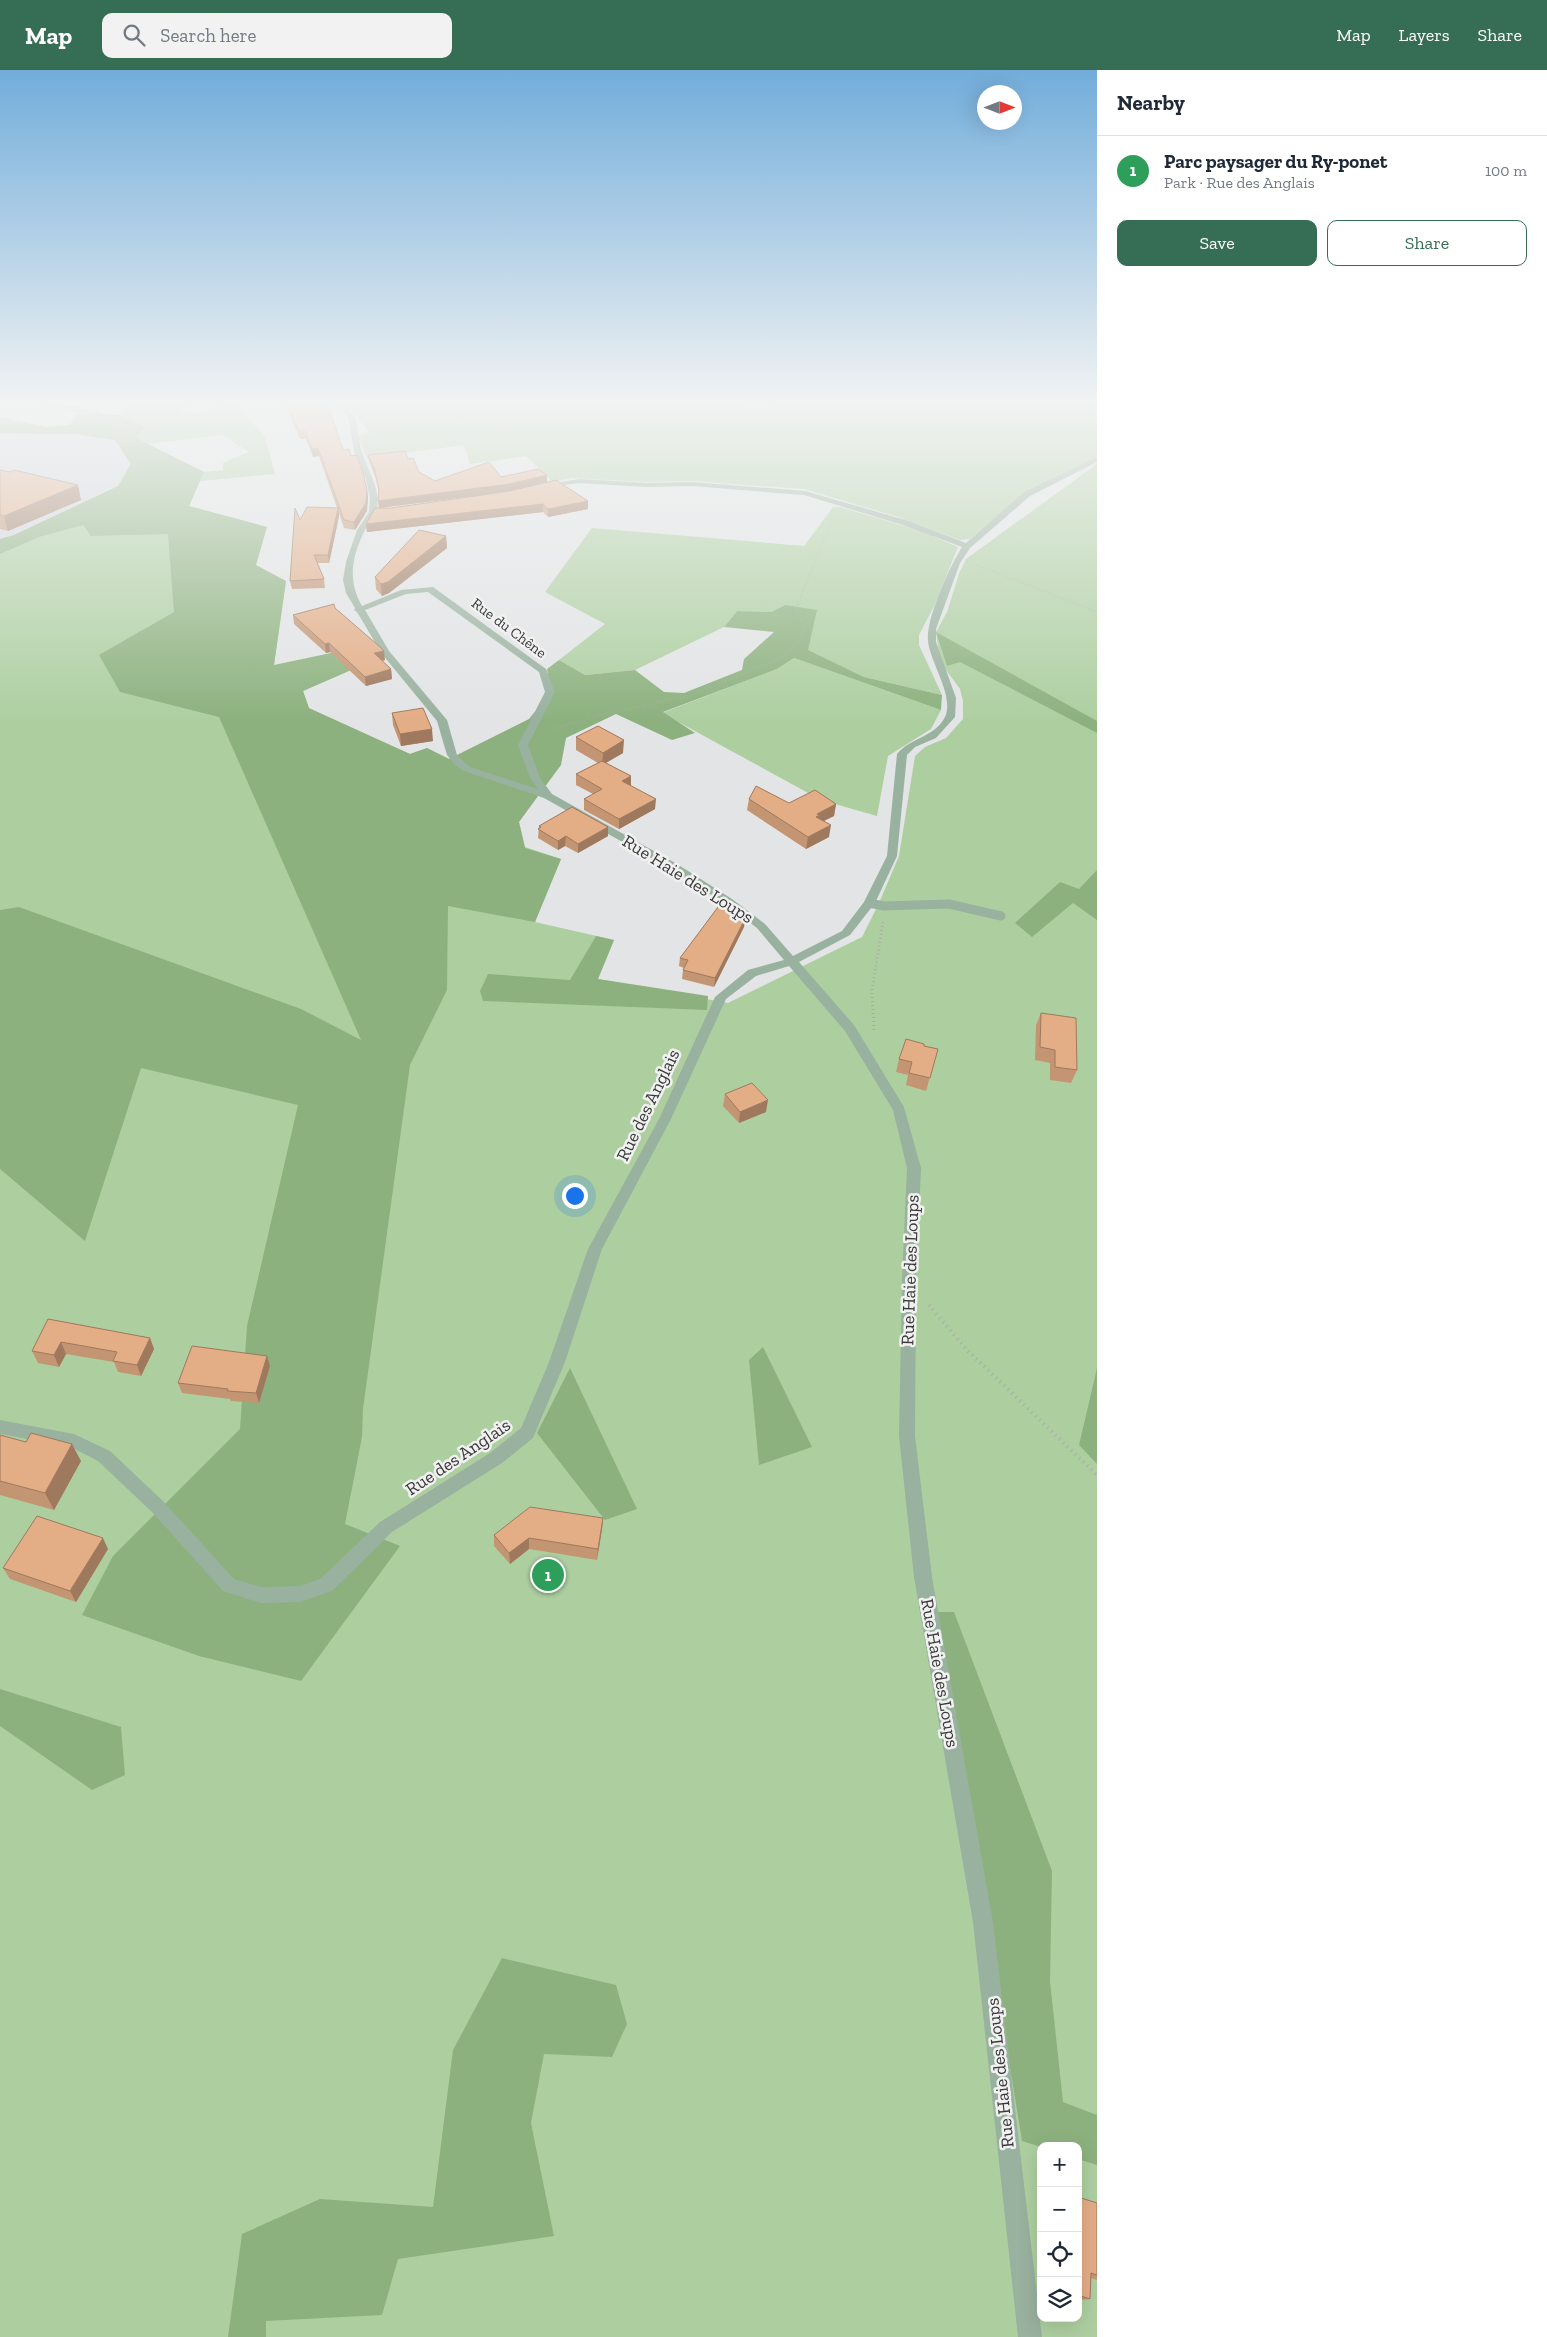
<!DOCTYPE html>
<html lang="en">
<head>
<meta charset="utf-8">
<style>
	body { margin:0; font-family:"Zilla Slab",serif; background:#f2f2f3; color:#1f2937 }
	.controls { position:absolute; right:15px; bottom:15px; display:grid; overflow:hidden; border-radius:10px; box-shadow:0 5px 20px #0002 }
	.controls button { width:45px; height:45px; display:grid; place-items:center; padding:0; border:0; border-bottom:1px solid #e0e1e3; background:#fff; color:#1f2937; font:25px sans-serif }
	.compass { position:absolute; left:977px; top:15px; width:45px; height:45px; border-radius:50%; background:#fff; box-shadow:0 5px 20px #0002; rotate:90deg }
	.you { position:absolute; left:574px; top:1125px; width:18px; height:18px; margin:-12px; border:4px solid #fff; border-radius:50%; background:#1a73e8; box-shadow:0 0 0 8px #1a73e833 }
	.badge { display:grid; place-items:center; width:32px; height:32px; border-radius:50%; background:#366e55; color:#fff; font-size:16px; font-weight:700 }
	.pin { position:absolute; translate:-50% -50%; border:2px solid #fff; box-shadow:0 1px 5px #0006 }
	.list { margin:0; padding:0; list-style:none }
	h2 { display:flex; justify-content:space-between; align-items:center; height:65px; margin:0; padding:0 20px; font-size:21px }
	h2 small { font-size:16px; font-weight:400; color:#747a83 }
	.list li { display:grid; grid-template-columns:32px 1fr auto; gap:15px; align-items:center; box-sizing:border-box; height:70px; padding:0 20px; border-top:1px solid #e0e1e3 }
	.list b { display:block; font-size:19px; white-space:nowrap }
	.list p { margin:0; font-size:16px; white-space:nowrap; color:#747a83 }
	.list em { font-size:16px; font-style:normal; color:#747a83 }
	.actions { display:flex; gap:10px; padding:15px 20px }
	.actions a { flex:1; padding:11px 0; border:1px solid #366e55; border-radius:10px; text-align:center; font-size:18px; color:#366e55 }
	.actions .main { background:#366e55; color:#fff }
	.icon { flex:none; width:28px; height:28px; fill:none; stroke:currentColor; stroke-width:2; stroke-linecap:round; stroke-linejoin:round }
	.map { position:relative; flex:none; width:1097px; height:2267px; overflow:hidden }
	header { display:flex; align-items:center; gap:30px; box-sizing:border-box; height:70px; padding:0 25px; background:#366e55; color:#fff }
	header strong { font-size:24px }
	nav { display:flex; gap:28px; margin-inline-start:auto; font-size:18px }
	.search { width:350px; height:45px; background:#f2f2f3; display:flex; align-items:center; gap:12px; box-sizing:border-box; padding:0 18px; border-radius:10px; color:#747a83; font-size:19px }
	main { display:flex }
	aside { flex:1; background:#fff }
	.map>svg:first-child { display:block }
</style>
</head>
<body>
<header>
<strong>Map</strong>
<div class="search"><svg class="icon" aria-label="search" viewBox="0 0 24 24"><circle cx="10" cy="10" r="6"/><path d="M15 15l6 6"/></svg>Search here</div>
<nav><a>Map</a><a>Layers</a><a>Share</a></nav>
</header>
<main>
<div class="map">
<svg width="1097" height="2267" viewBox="0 0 1097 2267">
	<rect width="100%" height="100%" fill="#e3e4e5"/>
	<path fill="#d2d8df" d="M0,363L75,364L115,370L132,394L118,415L14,465L0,469Z"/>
	<path fill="#adcfa0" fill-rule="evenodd" d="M129,333H193L180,340C199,350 216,333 235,333L265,367L275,404L200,411L189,436L267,457L244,488V501L286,511L274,595L374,590L303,621L309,639L410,684L427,678L533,730L519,752L525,777L561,789L535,852L614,870L598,909L728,933L862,867L879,833L899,786L915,686L925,677L946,668L963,649V631L960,619L940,592L936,562L947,542L960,501L966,489L1097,394V2267H0V469L14,465L118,416L132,394L115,370L75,364L0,363V347L47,357L70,355L77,344L120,345ZM223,365L249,382L223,393V400L204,402L148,374ZM1041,2076H1078V2248H1041Z
		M346,333H728L754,337L835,333H1097V387L1025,422L970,469L960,470L898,447L804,419L692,411L644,412L572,408L553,412L526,386L470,394L464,375L367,388L358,366L370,363Z
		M833,437H840L918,460L958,477L934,536L919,565V575L942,625L864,607L807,580L785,535L771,542L737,541L724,557L635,600L585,605L559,590L605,554L545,522L592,458L804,476Z
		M794,588L941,640L931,659L888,686L877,746L821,730L662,643L777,599Z"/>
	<path fill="#8cb17e" d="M77,344L120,345L145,357L136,368L204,402L189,436L267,457L256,495L286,511L274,595L364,576L374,590L303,621L309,638L410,684L427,678L449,689L529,649L551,622L547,599L559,590L585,605L635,600L664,622L684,623L742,600L744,589L774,562L724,557L737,541L771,542L785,535L817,540L808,580L864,607L942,625L941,640L794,588L777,599L663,642L695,663L672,670L616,644L566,668L561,695L519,752L525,778L561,789L535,852L448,836L447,920L410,995L363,1339L362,1367L345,1454L400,1476L301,1611L199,1586L82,1545L113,1486L240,1359L247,1256L298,1035L141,998L85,1171L0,1099V840L19,837L301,939L361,970L219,647L120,622L99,585L174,542L168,464L91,466L83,455L39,467L0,484V469L14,465L118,416L131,394L115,370L75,364L0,363V347L47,357L70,355Z
		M936,562L1097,651V663L960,592L947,596Z
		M1097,800V850L1073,833L1032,867L1015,853L1060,812L1079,819Z
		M596,866L614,870L598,909L708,926L707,940L483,931L480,921L488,904L570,910Z
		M763,1277L812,1377L759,1395L749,1290Z
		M570,1298L637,1439L605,1450L537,1363Z
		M1097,1298V1394L1079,1375Z
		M936,1542H954L1052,1801L1050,1911L1063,2032L1097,2045V2095L1078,2089V2076L1041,2077L1022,2071Z
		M0,1619L121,1657L125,1705L92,1720L0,1656Z
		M502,1888L616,1915L627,1954L612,1987L544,1984L531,2053L554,2166L398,2189L382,2245L266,2251V2267H228L242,2164L320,2129L433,2137L453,1980Z"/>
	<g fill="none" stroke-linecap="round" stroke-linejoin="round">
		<path stroke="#aaabab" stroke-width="2" stroke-dasharray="0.5 2" stroke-linecap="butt" d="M446,333L459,347
			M361,334L369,333
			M465,336L483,333
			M365,338L399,333
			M469,340L515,333
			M365,342L426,333
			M368,346L437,336
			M370,350L441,340L434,333
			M373,354L454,342
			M370,360L552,333
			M974,494L1097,542
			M803,551L797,545L798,534L833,447"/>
		<path stroke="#aaabab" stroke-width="2.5" stroke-dasharray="0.5 2.5" stroke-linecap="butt" d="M552,659L600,645L688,626L780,589L800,571L807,555L802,550"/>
		<path stroke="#aaabab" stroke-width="3" stroke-dasharray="1 3" stroke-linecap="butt" d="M874,960L872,920L883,852"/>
		<path stroke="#aaabab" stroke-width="4" stroke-dasharray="1 4.5" stroke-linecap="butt" d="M929,1235L966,1279L1097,1405"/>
		<path stroke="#99b19f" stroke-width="9" d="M869,833L884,836L949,834L1001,846"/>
		<path fill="#99b19f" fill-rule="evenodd" d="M27,333C63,333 109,338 137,362L132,363L95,345Z
			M336,333H343C347,338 353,343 355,348C359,359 358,371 362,382C368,401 381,419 377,440C375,447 368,453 365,460C352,486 347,510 362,536L401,520L433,517L546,599L555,622L528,675L540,708L552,724L677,794L732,829L765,854L793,886L842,861L864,832L887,786L897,684C910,668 935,667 945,647C955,626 929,591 928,570C926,548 950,496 962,477L903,455L804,425L692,416L646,417L579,413L543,418L539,416L579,409L646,413L692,412L805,421L909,451L966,473L1024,422L1097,387V392L1030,426L970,478L960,493L936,559V572L956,628L955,647L936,668L915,677L907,685L897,786L875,833L850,865L799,892L854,955L904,1037L921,1098L916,1209L915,1366L932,1507L993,1852L1042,2267H1018L973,1852L914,1507L899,1366L902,1209L907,1098L893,1040L845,961L789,896L756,906L726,929L671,1049L602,1179L565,1292L533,1368L502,1393L392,1462L332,1521L300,1532L261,1533L223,1521L152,1442L98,1391L71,1377L0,1364V1350L74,1364L110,1381L164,1432L234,1509L261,1517L300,1516L320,1509L380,1452L490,1383L521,1358L549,1292L588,1179L659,1049L715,927L748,900L784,890L757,858L724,833L669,798L544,728L464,701L455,695L447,685L437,651L382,584L357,542L354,540L355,538L346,523L343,510L346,492L357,460L369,442L370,428L366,409L354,381L348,347ZM428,522L539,602L545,622L518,675L530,708L538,719L470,697L457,685L447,650L389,581L365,540L406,524Z"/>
	</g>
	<path fill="#c39573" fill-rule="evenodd" d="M281,333H324L323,334L343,380L351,386L367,420L368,428L367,441L355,460L344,458L339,443V446L329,493H317L324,509L325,518L292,519L290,511L300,450L337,438L319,386L313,387L306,369H300L287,339Z
		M368,385L408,389L419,402L435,411L501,407L547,412L588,431V439L548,447L543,442L367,462L366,454L379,438V423L376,409L369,392ZM507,422L391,438H380Z
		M0,400L81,430L8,461L0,459Z
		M446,466L447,478L389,523L382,526L376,519L375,507Z
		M293,545L385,590L382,591L391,599L392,609L366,616L330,582L326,583L294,554Z
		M392,643L433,671L401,676L393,655Z
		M576,667L623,683L606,693L631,706V716L655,739L619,759L584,740V729L593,724L576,715V704L598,693L576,680Z
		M749,729L789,733L836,734L834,746L823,751L829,767L806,779L747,740Z
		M539,756L608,766L578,783L565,776L558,780L538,768Z
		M745,849L744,857L714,917L682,909L683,900L684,898L679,896L680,888Z
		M1041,943L1077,1000L1071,1013L1050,1010V993L1035,990L1036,955Z
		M924,976L938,979L926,1021L906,1015L908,1005L896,1002L899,989Z
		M725,1024L766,1042L739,1053L723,1036Z
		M48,1249L150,1268L154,1279L141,1306L118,1302L114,1292L66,1284L59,1297L38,1293L32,1281Z
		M270,1296L259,1333L231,1331L230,1329L182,1323L178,1313Z
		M0,1365L26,1372L81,1391L54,1440L0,1425Z
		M603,1448L602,1459L597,1490L529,1479L510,1494L494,1476V1465Z
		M108,1479L76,1532L10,1509L3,1498Z
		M1078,2127L1097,2133V2210L1091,2208L1090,2229L1081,2230L1078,2229Z"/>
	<path fill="#9f795e" d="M318,378L319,386L313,387L312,379Z
		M547,405V412L510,421L379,438L378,431Z
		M78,415L81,430L8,461L4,446Z
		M367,420L368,428L367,441L355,460L354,452Z
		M588,431V439L548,447V439Z
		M543,434V442L367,462L366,454Z
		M338,438L339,446L329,493L328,485Z
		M446,466L447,478L389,523L382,526L381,514Z
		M329,573L330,582L326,583L325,574Z
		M384,581L385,590L375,593L374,583Z
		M391,599L392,609L366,616L365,607Z
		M432,659L433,671L401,676L400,664Z
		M624,670L623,683L602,695L603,683Z
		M631,706V717L622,711Z
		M656,729L655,739L619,759V749Z
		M836,734L834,746L818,754L816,747L817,744Z
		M831,755L829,767L806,779L808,767Z
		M608,757V766L578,783V774Z
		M566,766L565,776L558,780V771Z
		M745,849L744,857L714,917L715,908Z
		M768,1030L766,1042L739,1053L740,1042Z
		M150,1268L154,1279L141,1306L137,1295Z
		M61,1272L66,1284L59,1297L54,1285Z
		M267,1286L270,1296L259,1333L256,1323Z
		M72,1374L81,1391L54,1440L45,1423Z
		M603,1448L602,1459L597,1490L598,1479Z
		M103,1468L108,1479L76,1532L70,1521Z
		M529,1468V1479L510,1494L509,1483Z"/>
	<path fill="#e3ad86" stroke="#9f795e" d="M286,333H322L330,341L343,380L349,379L351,386L356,385L363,402L367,420L366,433L354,452L344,450L318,378L312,379L305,361H299Z
		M405,381L408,389L413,388L419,402L435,411L489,392L501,407L538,399L547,405L510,414L378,431L379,420L375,401L368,385Z
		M0,400L10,402L14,400L78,415L4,446L0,445Z
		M556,410L588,431L548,439L543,434L366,454L375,438H391L510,421Z
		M307,437L338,438L328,485H314L324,509L290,511L295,438L300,450Z
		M419,460L446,466L388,512L381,514L375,507Z
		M334,534L335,538L379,576L384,581L374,583L391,599L365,607L329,573L325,574L293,545Z
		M423,638L432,659L400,664L392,643Z
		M598,656L624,670L603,683L576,667Z
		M602,691L631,706L622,711L656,729L619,749L584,729L602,719L576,704Z
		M756,716L789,733L815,720L836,734L817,744L820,745L816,747L831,755L808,767L749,729Z
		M572,737L608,757L578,774L566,766L558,771L538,759L541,757L539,756Z
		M721,833L745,849L715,908L683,900L688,890L680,888Z
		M1041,943L1076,948L1077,1000L1055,997V980L1040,977Z
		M906,969L924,974V976L938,979L930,1008L909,1003L912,992L899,989Z
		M752,1013L768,1030L740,1042L725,1024Z
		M48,1249L150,1268L137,1295L113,1291L117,1282L61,1272L54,1285L32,1281Z
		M192,1276L267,1286L256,1323L227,1321L228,1319L178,1313Z
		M31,1363L72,1374L45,1423L0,1411V1365L26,1372Z
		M530,1437L603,1448L598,1479L529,1468L509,1483L494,1465Z
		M37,1446L103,1468L70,1521L3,1498Z
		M1078,2127L1097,2133V2205L1091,2203L1090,2229L1078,2225Z"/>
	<linearGradient id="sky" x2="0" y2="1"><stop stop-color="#72adda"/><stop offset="0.51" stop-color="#f2f3f3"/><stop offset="1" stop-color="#f2f3f3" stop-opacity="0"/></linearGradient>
	<rect width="1097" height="651" fill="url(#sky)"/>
	<g text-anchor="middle" stroke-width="5" stroke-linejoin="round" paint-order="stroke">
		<g font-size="15" fill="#393939" stroke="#f1f1f2">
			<text transform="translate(509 558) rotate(37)" y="5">Rue du Chêne</text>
		</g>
		<g font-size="18" fill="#393939" stroke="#f1f1f2">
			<text transform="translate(688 809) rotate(32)" y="6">Rue Haie des Loups</text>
			<text transform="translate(648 1035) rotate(-64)" y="6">Rue des Anglais</text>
			<text transform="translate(910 1200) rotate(-88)" y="6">Rue Haie des Loups</text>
			<text transform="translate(458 1387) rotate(-34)" y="6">Rue des Anglais</text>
			<text transform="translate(940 1603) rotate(80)" y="6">Rue Haie des Loups</text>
			<text transform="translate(1000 2003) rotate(-96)" y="6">Rue Haie des Loups</text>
		</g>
	</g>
</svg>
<div class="controls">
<button>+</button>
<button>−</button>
<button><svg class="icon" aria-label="locate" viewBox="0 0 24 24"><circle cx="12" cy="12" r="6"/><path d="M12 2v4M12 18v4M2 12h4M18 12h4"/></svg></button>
<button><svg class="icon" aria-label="layers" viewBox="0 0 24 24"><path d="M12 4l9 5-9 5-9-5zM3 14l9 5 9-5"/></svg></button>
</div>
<svg class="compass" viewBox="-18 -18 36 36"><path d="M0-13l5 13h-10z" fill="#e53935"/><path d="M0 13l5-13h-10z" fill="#747a83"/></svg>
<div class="you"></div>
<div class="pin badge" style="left:548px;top:1505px;background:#2e9e5b">1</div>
</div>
<aside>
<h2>Nearby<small></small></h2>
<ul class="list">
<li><span class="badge" style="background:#2e9e5b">1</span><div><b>Parc paysager du Ry-ponet</b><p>Park · Rue des Anglais</p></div><em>100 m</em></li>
</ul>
<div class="actions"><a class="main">Save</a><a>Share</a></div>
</aside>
</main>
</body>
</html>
